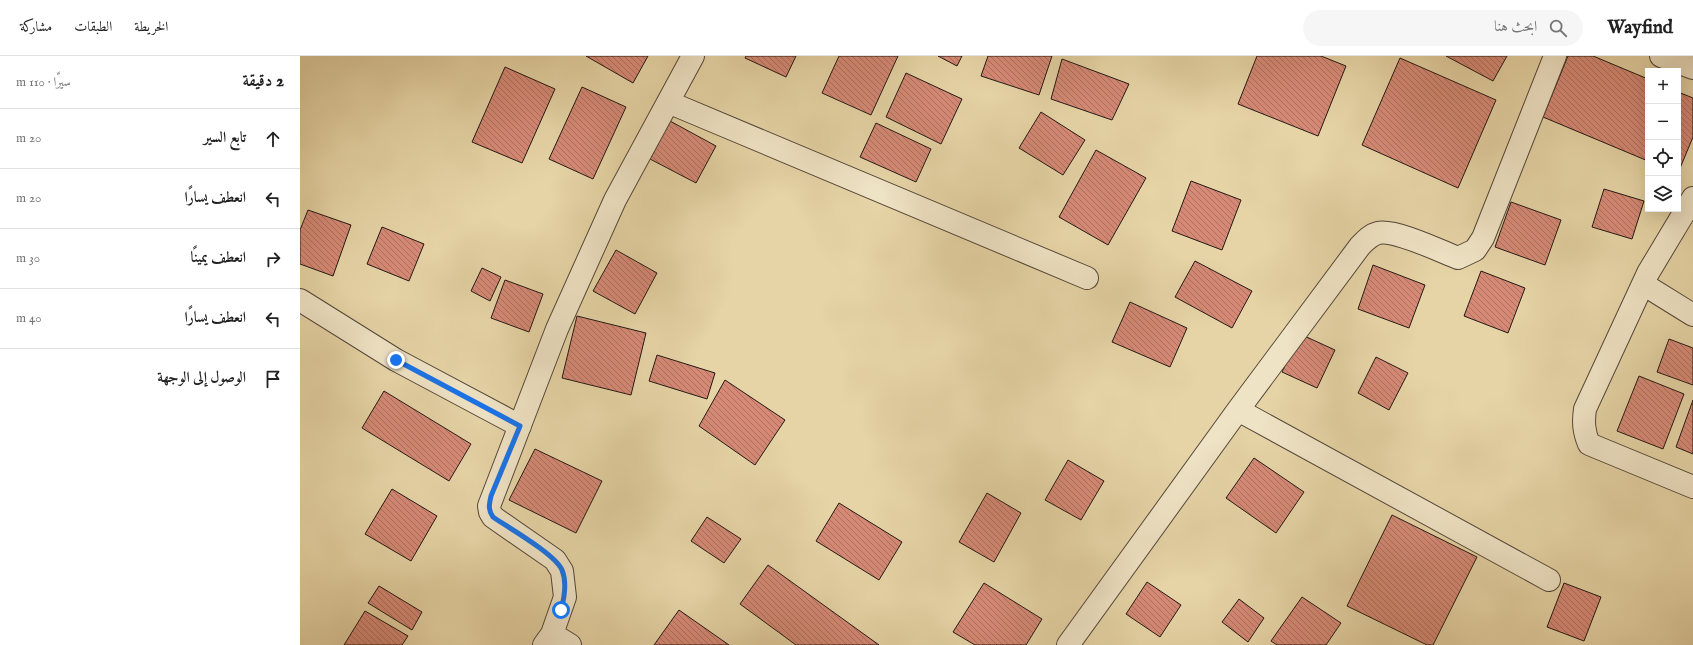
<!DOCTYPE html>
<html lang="ar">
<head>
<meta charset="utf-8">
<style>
	body { margin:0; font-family:"IM FELL English",Amiri,serif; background:#f6f6f6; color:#222; direction:rtl }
	.controls { position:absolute; right:12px; top:12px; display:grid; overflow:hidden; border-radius:0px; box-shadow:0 4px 16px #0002 }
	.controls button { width:36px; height:36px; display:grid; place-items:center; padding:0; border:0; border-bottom:1px solid #e0e0e0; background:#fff; color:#222; font:20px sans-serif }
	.stop { position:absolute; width:12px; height:12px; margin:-9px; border:3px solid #1a73e8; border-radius:50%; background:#fff }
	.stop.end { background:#1a73e8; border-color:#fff; box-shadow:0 1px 4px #0008 }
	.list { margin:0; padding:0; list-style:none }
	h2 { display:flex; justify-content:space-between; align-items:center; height:52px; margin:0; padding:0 16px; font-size:17px }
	h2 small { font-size:13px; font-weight:400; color:#767676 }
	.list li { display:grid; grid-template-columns:26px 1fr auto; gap:12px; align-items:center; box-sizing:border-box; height:60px; padding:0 16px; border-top:1px solid #e0e0e0 }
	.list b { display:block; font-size:15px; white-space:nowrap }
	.list em { font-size:13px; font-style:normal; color:#767676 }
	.icon { flex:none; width:22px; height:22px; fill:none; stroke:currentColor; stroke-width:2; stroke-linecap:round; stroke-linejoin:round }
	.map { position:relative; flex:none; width:1393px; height:589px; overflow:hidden; direction:ltr }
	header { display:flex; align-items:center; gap:24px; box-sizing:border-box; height:56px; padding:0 20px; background:#fff; border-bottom:1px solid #e0e0e0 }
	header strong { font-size:19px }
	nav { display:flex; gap:22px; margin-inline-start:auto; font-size:14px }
	.search { width:280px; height:36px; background:#f6f6f6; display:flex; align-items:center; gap:10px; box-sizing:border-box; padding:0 14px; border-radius:22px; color:#767676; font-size:15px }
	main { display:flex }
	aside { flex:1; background:#fff }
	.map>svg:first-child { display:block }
</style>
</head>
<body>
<header>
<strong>Wayfind</strong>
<div class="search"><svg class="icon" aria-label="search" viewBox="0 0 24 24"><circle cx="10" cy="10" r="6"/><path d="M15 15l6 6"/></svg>ابحث هنا</div>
<nav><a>الخريطة</a><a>الطبقات</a><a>مشاركة</a></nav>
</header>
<main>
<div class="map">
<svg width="1393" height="589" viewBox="0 0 1393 589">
	<defs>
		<pattern id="building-back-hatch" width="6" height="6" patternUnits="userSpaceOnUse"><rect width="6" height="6" fill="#d68a76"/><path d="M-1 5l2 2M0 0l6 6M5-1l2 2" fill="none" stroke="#ad7060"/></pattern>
	</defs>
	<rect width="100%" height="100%" fill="#e6d4a6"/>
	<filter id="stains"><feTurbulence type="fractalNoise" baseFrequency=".005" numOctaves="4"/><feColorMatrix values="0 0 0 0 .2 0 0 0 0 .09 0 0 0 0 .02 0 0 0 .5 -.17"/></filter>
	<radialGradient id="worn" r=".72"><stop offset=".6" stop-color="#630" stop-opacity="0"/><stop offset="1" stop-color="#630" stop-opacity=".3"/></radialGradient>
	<path fill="url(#building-back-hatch)" stroke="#241813" d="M286,0H348L333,27Z
		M446,0H496L486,21L445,2Z
		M539,0H598L571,59L522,37Z
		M638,0H662L657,10Z
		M688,0H752L739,39L681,20Z
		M957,0H1021L1046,10L1018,80L938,48Z
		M1146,0H1207L1193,25Z
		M1268,0H1293L1348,23V105L1243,61Z
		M1100,2L1196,44L1158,132L1062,89Z
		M762,3L829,28L812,64L751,43Z
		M205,11L255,33L222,107L172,86Z
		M606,17L662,43L641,88L586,61Z
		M282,31L326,51L293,123L249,103Z
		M1378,36L1393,42V81L1378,117Z
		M741,56L785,84L763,119L719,92Z
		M370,65L416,90L396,127L350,103Z
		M576,67L631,93L616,126L560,101Z
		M796,94L846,122L808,189L759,161Z
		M891,125L941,144L922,194L872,175Z
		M1304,133L1344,145L1332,183L1292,171Z
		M1211,146L1261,164L1245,209L1195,191Z
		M8,154L51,169L33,220L0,208V174Z
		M82,171L124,188L109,225L67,208Z
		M316,194L357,217L335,258L293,235Z
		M895,205L952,235L932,272L875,241Z
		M1073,209L1125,229L1109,272L1058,253Z
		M182,212L201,221L190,245L171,235Z
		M1181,215L1225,232L1208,277L1164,260Z
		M205,224L243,238L229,276L191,262Z
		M830,246L887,272L870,311L812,286Z
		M277,260L346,277L331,339L262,322Z
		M1000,278L1035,294L1017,332L982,316Z
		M1369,283L1393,292V329L1357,316Z
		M357,299L415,317L407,343L349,325Z
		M1076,301L1108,317L1089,354L1058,337Z
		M1339,320L1384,338L1363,393L1317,375Z
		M425,324L485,364L455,409L399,370Z
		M84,335L171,388L149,425L62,372Z
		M1393,344V398L1376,391Z
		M235,393L302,425L276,477L209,444Z
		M954,402L1004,436L976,477L926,442Z
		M768,404L804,425L781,464L745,444Z
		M92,433L137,460L111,505L65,478Z
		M687,437L721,457L694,506L659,486Z
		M539,447L602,486L579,524L516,485Z
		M1092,459L1177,501L1133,589H1127L1047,550Z
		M407,461L441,483L424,507L391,485Z
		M468,509L579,589H496L440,548Z
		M847,526L881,549L860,581L826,558Z
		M684,527L742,563L726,589H675L653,576Z
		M1264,527L1301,541L1284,585L1247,571Z
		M79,530L122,556L112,574L68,547Z
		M1002,541L1041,567L1026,589H977L971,585Z
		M939,543L964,562L948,586L922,566Z
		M379,554L429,589H354Z
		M65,555L108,580L102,589H44Z"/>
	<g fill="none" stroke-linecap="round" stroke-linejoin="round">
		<g stroke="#544738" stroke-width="24">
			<path id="street" d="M1361,0L1393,12
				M368,46L787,222
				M1393,142L1348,217L1285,353C1283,367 1284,376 1289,388L1393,431
				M1343,228L1393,259
				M0,244L96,304L220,370
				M938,354L1249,524
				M252,578L270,589
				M244,589L252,578L265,541L262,515L255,504L193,461L190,456L189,450L257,273L315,144L393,0
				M768,589L938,354L1060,190C1065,185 1070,179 1078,177C1095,173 1140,195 1158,202L1175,194L1183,182L1255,0"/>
		</g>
		<use href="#street" stroke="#efe3c5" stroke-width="22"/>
	</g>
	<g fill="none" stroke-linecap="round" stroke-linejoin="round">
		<path stroke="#1a73e8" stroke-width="5" d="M96,304L220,370L191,440C189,449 188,454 193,461C209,472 255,498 262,514C267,526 264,543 261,554"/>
	</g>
	<rect width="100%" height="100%" filter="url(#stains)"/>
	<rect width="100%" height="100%" fill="url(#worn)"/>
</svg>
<div class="controls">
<button>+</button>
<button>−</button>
<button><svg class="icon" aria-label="locate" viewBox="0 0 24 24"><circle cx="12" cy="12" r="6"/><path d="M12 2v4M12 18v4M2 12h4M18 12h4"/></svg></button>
<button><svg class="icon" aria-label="layers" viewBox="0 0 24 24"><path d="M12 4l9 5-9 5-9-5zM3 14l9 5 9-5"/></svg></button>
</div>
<div class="stop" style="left:261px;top:554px"></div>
<div class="stop end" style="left:96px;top:304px"></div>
</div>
<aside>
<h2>2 دقيقة<small>سيرًا · 110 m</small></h2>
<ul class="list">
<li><svg class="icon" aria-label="ahead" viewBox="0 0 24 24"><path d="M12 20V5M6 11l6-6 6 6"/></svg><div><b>تابع السير</b></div><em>20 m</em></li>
<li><svg class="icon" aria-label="left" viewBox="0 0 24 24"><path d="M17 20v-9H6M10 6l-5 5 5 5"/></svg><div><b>انعطف يسارًا</b></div><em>20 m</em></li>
<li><svg class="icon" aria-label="right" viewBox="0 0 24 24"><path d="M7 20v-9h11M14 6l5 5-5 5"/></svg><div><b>انعطف يمينًا</b></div><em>30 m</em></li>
<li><svg class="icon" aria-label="left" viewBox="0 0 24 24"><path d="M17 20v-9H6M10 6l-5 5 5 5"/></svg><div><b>انعطف يسارًا</b></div><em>40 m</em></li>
<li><svg class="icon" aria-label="arrive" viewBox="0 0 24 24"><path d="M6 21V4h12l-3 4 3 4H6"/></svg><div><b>الوصول إلى الوجهة</b></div></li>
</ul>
</aside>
</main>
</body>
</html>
